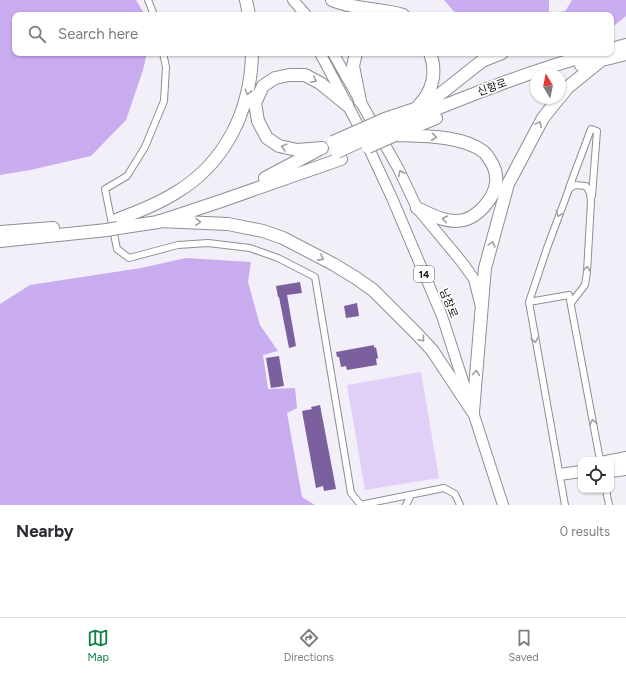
<!DOCTYPE html>
<html lang="en">
<head>
<meta charset="utf-8">
<style>
	body { margin:0; font-family:Figtree,"Noto Sans KR",sans-serif; background:#f2f2f3; color:#2b2b33 }
	.controls { position:absolute; right:12px; bottom:12px; display:grid; overflow:hidden; border-radius:8px; box-shadow:0 1px 3px #0004 }
	.controls button { width:36px; height:36px; display:grid; place-items:center; padding:0; border:0; border-bottom:1px solid #e1e1e2; background:#fff; color:#2b2b33; font:20px sans-serif }
	.compass { position:absolute; left:530px; top:68px; width:36px; height:36px; border-radius:50%; background:#fff; box-shadow:0 1px 3px #0004; rotate:350deg }
	.list { margin:0; padding:0; list-style:none }
	h2 { display:flex; justify-content:space-between; align-items:center; height:52px; margin:0; padding:0 16px; font-size:17px }
	h2 small { font-size:13px; font-weight:400; color:#7c7c81 }
	.icon { flex:none; width:22px; height:22px; fill:none; stroke:currentColor; stroke-width:2; stroke-linecap:round; stroke-linejoin:round }
	.map { position:relative; flex:none; width:626px; height:505px; overflow:hidden }
	.search { position:absolute; background:#fff; box-shadow:0 1px 3px #0004; left:12px; right:12px; top:12px; height:44px; display:flex; align-items:center; gap:10px; box-sizing:border-box; padding:0 14px; border-radius:8px; color:#7c7c81; font-size:15px }
	.sheet { height:112px; background:#fff }
	nav { display:flex; justify-content:space-around; align-items:center; box-sizing:border-box; height:56px; border-top:1px solid #e1e1e2; background:#fff; font-size:11px; color:#7c7c81 }
	nav a { display:grid; justify-items:center; gap:2px }
	nav .on { color:#0b8043 }
	.map>svg:first-child { display:block }
</style>
</head>
<body>
<div class="map">
<svg width="626" height="505" viewBox="0 0 626 505">
	<rect width="100%" height="100%" fill="#f3eff8"/>
	<path fill="#e0cff7" d="M421,372L439,478L365,490L347,385Z"/>
	<path fill="#c9abf0" d="M0,0H136L145,15H15V53H147L143,70L126,120L91,156L30,170L0,175Z
		M444,0H549V15H457Z
		M572,0H626V16L611,28V15H554L566,10Z
		M186,258L251,262L248,282L260,325L278,351L263,355L268,389L295,388L297,408L287,413L302,497L315,505H0V304L30,285L141,268Z"/>
	<path fill="#7c5f9e" d="M300,282L302,293L287,295L296,346L289,348L279,297H278L276,286Z
		M357,303L359,316L346,318L344,306Z
		M374,345V348L376,347L378,358L376,359L377,365L347,370L346,366L341,367L339,357H337L336,352Z
		M279,356L284,386L271,388L266,358Z
		M320,405L336,489L324,491L323,486L316,488L302,411L312,409L311,407Z"/>
	<g fill="none" stroke-linecap="round" stroke-linejoin="round">
		<g stroke="#908d95" stroke-width="8">
			<path id="street" d="M148,0L154,15
				M163,53L166,67L164,101L145,147L127,176L105,189L117,249L129,258L178,245L208,243L250,248L278,258L315,277L351,493L360,504
				M569,188L591,129L597,131L592,196
				M529,302L569,295L600,460
				M600,460L626,455
				M611,463L626,461
				M611,469L626,466
				M559,472L581,469
				M611,474L626,472
				M560,477L581,474
				M606,490L609,505
				M360,505L444,488L455,494L460,505
				M406,505L411,495
				M565,505L529,302L547,248L569,189L575,185L586,186L590,193L591,202L587,272L585,285L571,303"/>
		</g>
		<g stroke="#908d95" stroke-width="12">
			<path id="primary" d="M293,0L306,15
				M320,53L358,125L392,198L442,316L503,505
				M333,53L398,168L417,208L461,261L474,279L480,303"/>
		</g>
		<g stroke="#908d95" stroke-width="14">
			<path id="highway" d="M246,0L249,15
				M332,0C355,10 380,8 403,15
				M611,49L626,45
				M356,53L353,66L360,101
				M581,65L626,54
				M560,97L568,87L599,62
				M419,105C433,91 437,72 430,53
				M385,119L415,109L434,99L482,61L502,53
				M391,127C459,100 525,72 596,53
				M400,133L436,118
				M395,135C421,136 462,135 484,152C486,154 488,157 490,160C494,166 497,175 496,183C494,198 479,216 464,220C447,224 432,215 417,208
				M322,148L297,150L279,146L267,138L258,121L255,103L263,86L275,78L289,75H305L320,83L347,105
				M265,178L318,150
				M116,220C137,212 158,204 177,192C226,162 251,110 252,53
				M159,221L228,224L263,231L283,238L333,264L356,278L373,290L416,333L432,350L473,412
				M118,228L158,222L221,201L341,159
				M0,232L53,228
				M0,241L107,230
				M473,412L485,268L508,184L543,118L559,98"/>
		</g>
		<use href="#street" stroke="#fff" stroke-width="6"/>
		<use href="#primary" stroke="#fff" stroke-width="10"/>
		<use href="#highway" stroke="#fff" stroke-width="12"/>
		<g stroke="#908d95" stroke-width="14" stroke-linecap="butt">
			<path id="highway-bridge" d="M333,142L385,119
				M368,147L395,135
				M337,152L391,127
				M107,230L118,228"/>
		</g>
		<use href="#highway-bridge" stroke="#fff" stroke-width="12"/>
	</g>
	<defs><path id="oneway-chevron" d="M-2-3.5L2.5 0L-2 3.5" fill="none" stroke-width="1.6" stroke-linecap="round" stroke-linejoin="round"/></defs>
	<g stroke="#a09fa0">
		<use href="#oneway-chevron" transform="translate(314 80) rotate(26)"/>
		<use href="#oneway-chevron" transform="translate(248 92) rotate(104)"/>
		<use href="#oneway-chevron" transform="translate(539 124) rotate(-62)"/>
		<use href="#oneway-chevron" transform="translate(434 137) rotate(7)"/>
		<use href="#oneway-chevron" transform="translate(284 147) rotate(-165)"/>
		<use href="#oneway-chevron" transform="translate(401 173) rotate(-116)"/>
		<use href="#oneway-chevron" transform="translate(559 214) rotate(111)"/>
		<use href="#oneway-chevron" transform="translate(445 219) rotate(-168)"/>
		<use href="#oneway-chevron" transform="translate(198 222) rotate(3)"/>
		<use href="#oneway-chevron" transform="translate(492 244) rotate(-75)"/>
		<use href="#oneway-chevron" transform="translate(321 258) rotate(28)"/>
		<use href="#oneway-chevron" transform="translate(587 269) rotate(-84)"/>
		<use href="#oneway-chevron" transform="translate(422 339) rotate(49)"/>
		<use href="#oneway-chevron" transform="translate(535 340) rotate(80)"/>
		<use href="#oneway-chevron" transform="translate(476 373) rotate(-85)"/>
		<use href="#oneway-chevron" transform="translate(593 422) rotate(-101)"/>
	</g>
	<g text-anchor="middle" stroke-width="3.5" stroke-linejoin="round" paint-order="stroke">
		<rect fill="#fefefe" stroke="#585759" stroke-width="1" x="414" y="266" width="20" height="16" rx="3"/>
		<g font-size="10" font-weight="bold" fill="#110f12">
			<text x="424" y="278">14</text>
		</g>
		<g font-size="11" fill="#110f12" stroke="#fefefe">
			<text transform="translate(492 87) rotate(-20)" y="4">신항로</text>
			<text transform="translate(449 303) rotate(68)" y="4">남창로</text>
		</g>
	</g>
</svg>
<div class="controls">
<button><svg class="icon" aria-label="locate" viewBox="0 0 24 24"><circle cx="12" cy="12" r="6"/><path d="M12 2v4M12 18v4M2 12h4M18 12h4"/></svg></button>
</div>
<svg class="compass" viewBox="-18 -18 36 36"><path d="M0-13l5 13h-10z" fill="#e53935"/><path d="M0 13l5-13h-10z" fill="#7c7c81"/></svg>
<div class="search"><svg class="icon" aria-label="search" viewBox="0 0 24 24"><circle cx="10" cy="10" r="6"/><path d="M15 15l6 6"/></svg>Search here</div>
</div>
<section class="sheet">
<h2>Nearby<small>0 results</small></h2>
<ul class="list">
</ul>
</section>
<nav>
<a class="on"><svg class="icon" aria-label="map" viewBox="0 0 24 24"><path d="M3 6l6-2 6 2 6-2v14l-6 2-6-2-6 2zM9 4v14M15 6v14"/></svg>Map</a>
<a><svg class="icon" aria-label="directions" viewBox="0 0 24 24"><path d="M12 3l9 9-9 9-9-9zM9 14v-3h6M13 9l2 2-2 2"/></svg>Directions</a>
<a><svg class="icon" aria-label="saved" viewBox="0 0 24 24"><path d="M7 4h10v16l-5-4-5 4z"/></svg>Saved</a>
</nav>
</body>
</html>
